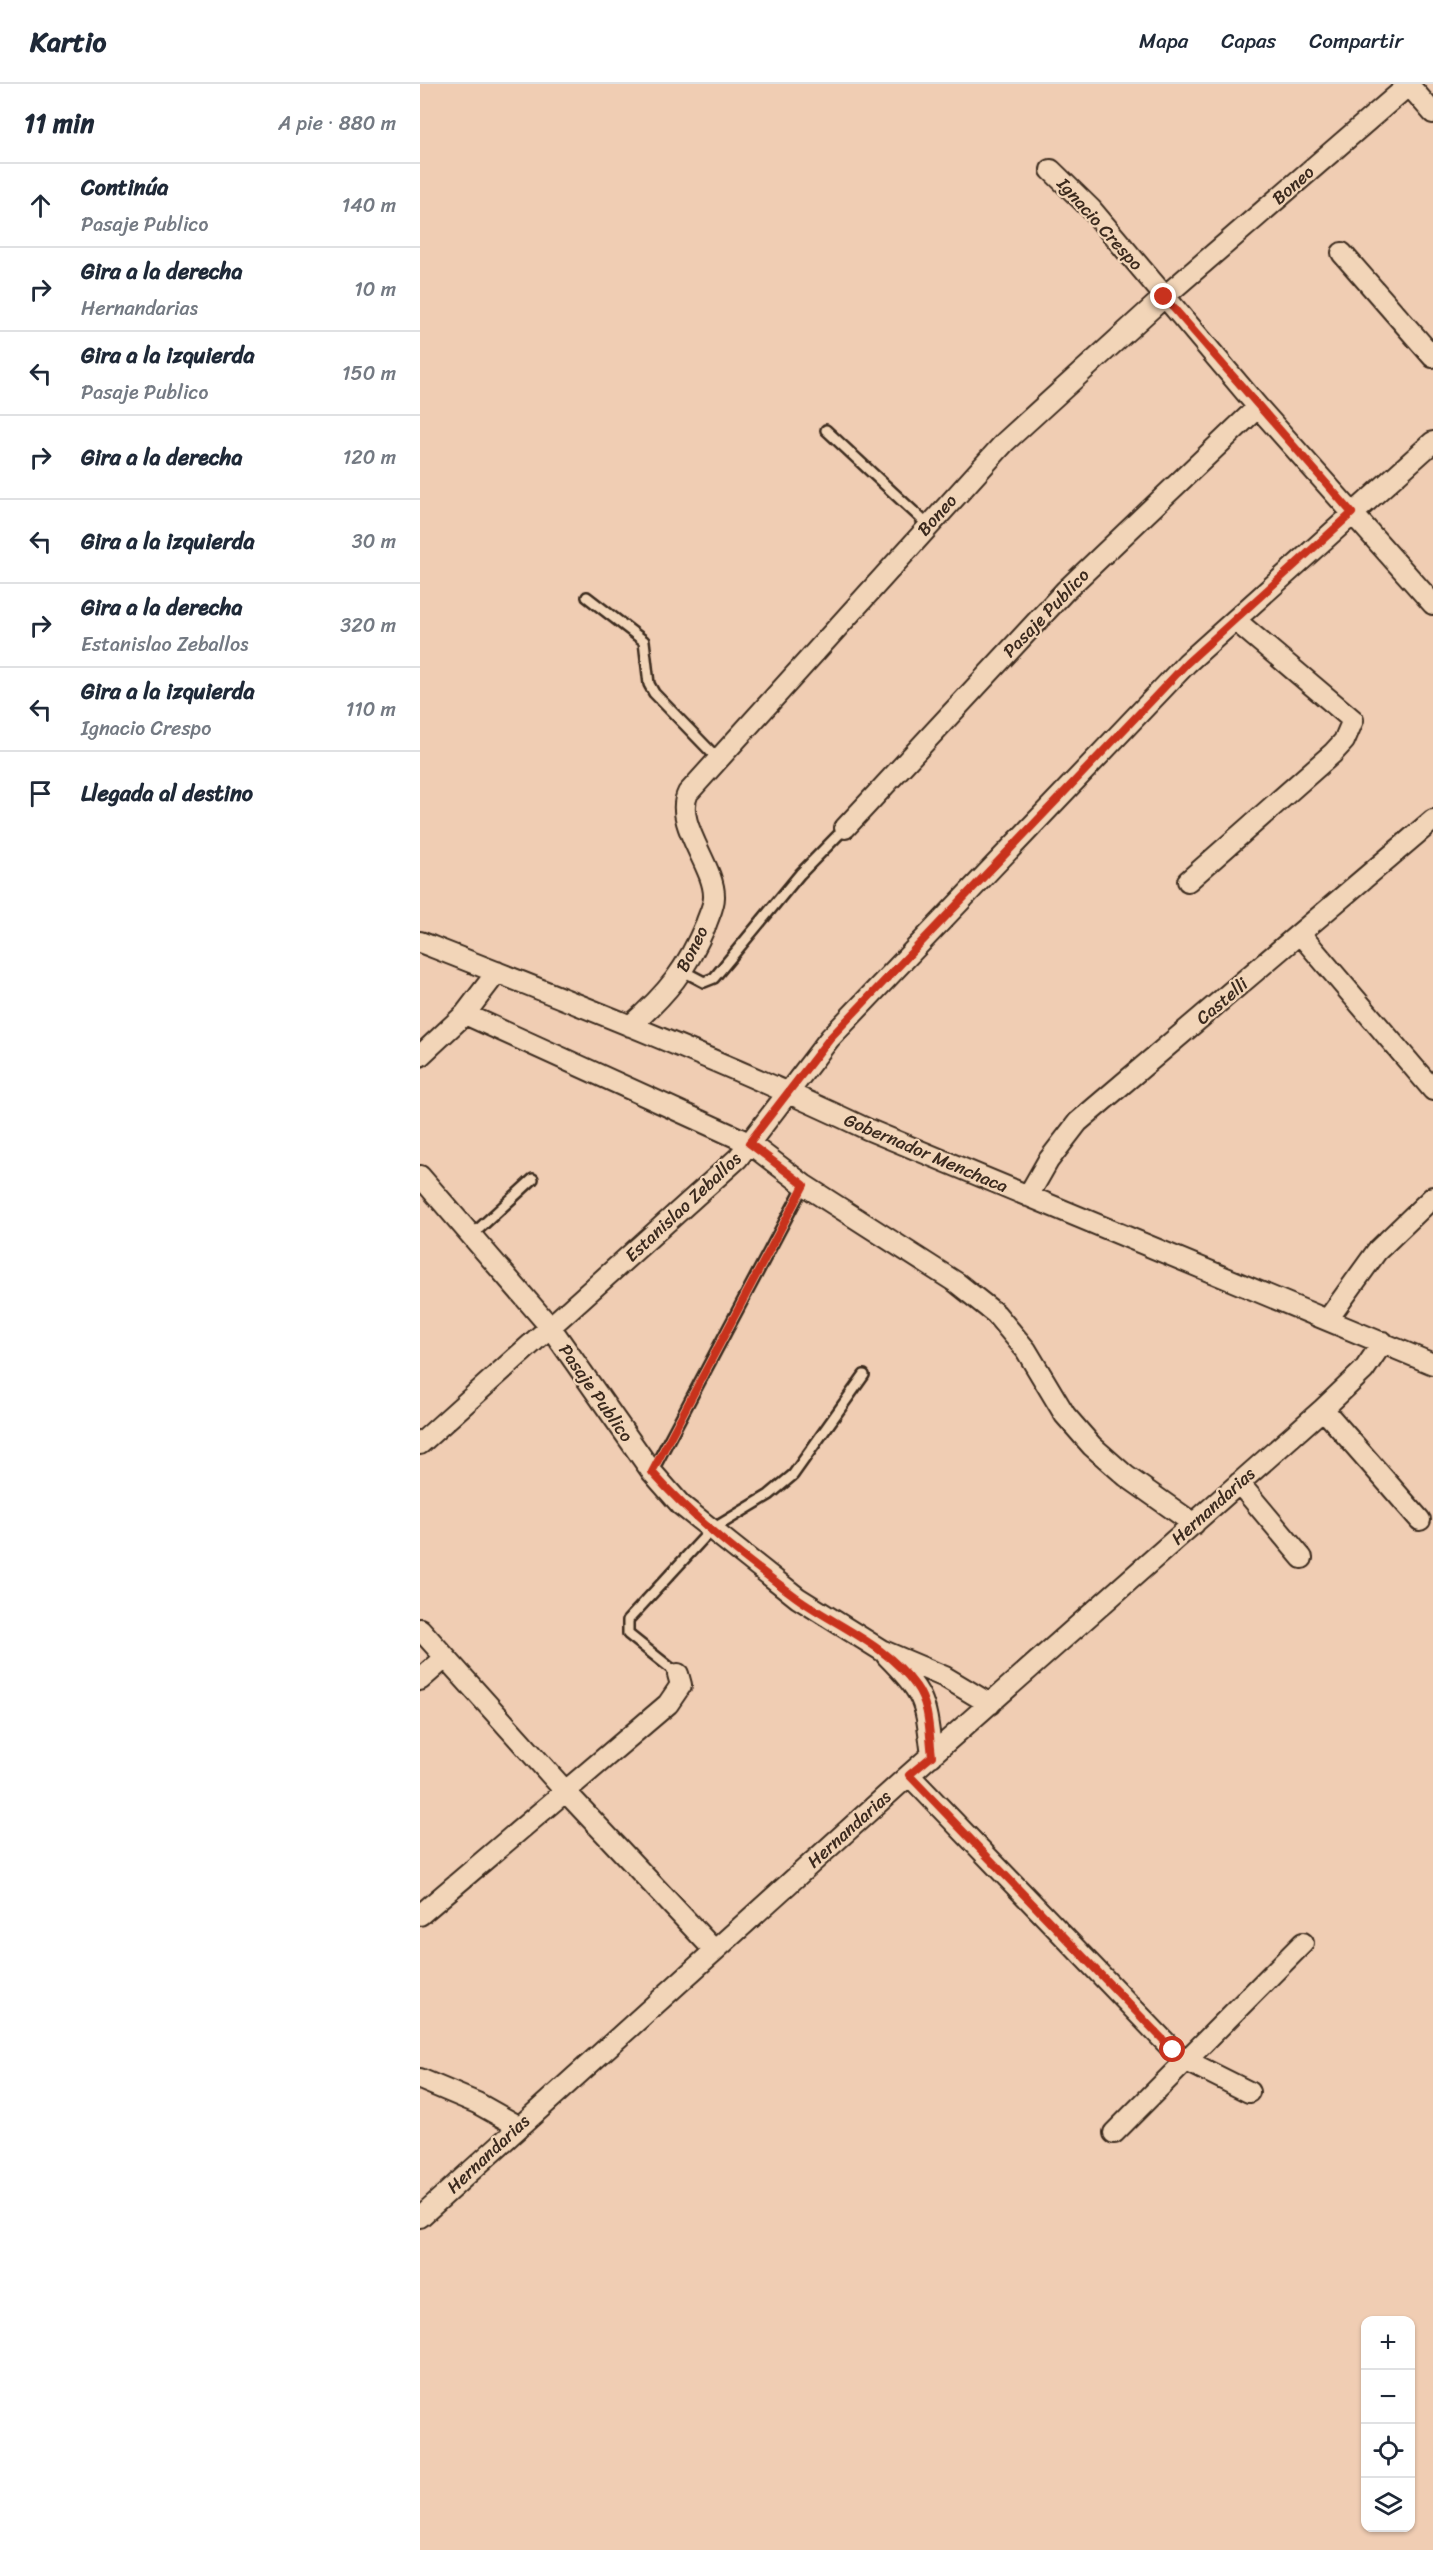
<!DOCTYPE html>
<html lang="es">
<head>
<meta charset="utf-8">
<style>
	body { margin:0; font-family:Sriracha,sans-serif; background:#f2f2f3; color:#1f2937 }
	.controls { position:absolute; right:18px; bottom:18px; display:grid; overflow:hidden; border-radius:12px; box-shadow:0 2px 4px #0004 }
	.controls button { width:54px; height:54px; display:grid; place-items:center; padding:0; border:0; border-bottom:2px solid #e0e1e3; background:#fff; color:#1f2937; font:30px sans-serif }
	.stop { position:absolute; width:18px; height:18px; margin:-14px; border:4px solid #c8321e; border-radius:50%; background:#fff }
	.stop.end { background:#c8321e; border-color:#fff; box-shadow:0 2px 6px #0008 }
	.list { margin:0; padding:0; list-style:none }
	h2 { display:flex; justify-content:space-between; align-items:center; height:78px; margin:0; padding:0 24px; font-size:26px }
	h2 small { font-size:20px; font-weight:400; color:#747a83 }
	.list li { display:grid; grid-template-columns:39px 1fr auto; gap:18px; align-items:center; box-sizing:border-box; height:84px; padding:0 24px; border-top:2px solid #e0e1e3 }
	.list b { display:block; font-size:22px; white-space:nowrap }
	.list p { margin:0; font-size:20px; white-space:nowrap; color:#747a83 }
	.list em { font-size:20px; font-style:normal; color:#747a83 }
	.icon { flex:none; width:33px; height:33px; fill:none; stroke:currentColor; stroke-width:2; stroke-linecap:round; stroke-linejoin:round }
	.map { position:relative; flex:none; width:1013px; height:2466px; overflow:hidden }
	header { display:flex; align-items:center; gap:36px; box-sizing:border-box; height:84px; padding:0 30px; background:#fff; border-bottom:2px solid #e0e1e3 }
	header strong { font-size:28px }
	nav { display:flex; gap:33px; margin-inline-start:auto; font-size:21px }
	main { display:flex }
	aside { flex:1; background:#fff }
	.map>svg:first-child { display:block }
</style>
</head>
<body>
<header>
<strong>Kartio</strong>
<nav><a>Mapa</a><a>Capas</a><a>Compartir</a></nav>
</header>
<main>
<aside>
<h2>11 min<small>A pie · 880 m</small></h2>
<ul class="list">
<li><svg class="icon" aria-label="ahead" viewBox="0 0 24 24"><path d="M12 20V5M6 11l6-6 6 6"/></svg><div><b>Continúa</b><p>Pasaje Publico</p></div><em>140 m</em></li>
<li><svg class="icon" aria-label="right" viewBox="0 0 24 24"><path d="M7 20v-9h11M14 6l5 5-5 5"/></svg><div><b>Gira a la derecha</b><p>Hernandarias</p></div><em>10 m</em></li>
<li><svg class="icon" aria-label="left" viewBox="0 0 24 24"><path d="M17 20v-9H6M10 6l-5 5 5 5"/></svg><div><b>Gira a la izquierda</b><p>Pasaje Publico</p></div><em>150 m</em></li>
<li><svg class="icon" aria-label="right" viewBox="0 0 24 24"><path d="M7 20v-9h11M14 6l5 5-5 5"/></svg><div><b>Gira a la derecha</b></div><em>120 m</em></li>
<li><svg class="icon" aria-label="left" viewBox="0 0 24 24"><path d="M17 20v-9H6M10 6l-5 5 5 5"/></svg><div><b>Gira a la izquierda</b></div><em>30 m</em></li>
<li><svg class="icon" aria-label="right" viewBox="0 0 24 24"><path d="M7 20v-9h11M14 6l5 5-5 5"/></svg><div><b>Gira a la derecha</b><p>Estanislao Zeballos</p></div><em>320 m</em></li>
<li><svg class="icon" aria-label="left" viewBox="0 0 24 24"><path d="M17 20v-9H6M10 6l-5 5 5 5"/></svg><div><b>Gira a la izquierda</b><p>Ignacio Crespo</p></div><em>110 m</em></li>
<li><svg class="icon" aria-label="arrive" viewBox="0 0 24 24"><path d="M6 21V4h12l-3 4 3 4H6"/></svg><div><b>Llegada al destino</b></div></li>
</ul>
</aside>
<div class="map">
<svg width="1013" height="2466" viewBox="0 0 1013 2466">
	<rect width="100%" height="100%" fill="#f0cdb3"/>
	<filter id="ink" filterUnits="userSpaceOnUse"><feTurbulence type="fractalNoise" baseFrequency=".0167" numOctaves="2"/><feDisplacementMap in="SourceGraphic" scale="12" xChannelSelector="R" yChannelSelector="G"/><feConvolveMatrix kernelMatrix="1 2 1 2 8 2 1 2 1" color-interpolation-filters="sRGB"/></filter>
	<g filter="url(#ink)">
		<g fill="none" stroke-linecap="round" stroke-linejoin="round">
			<g stroke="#3b2a1e" stroke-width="14">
				<path id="lane" d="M406,346L508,441
					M167,513L224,557L229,600L234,609L297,674
					M263,887L284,898L294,894L380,790L425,744
					M51,1152L113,1095
					M232,1388L384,1101
					M258,1590L208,1550V1536L291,1446L349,1411L373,1391L444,1291"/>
			</g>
			<g stroke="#3b2a1e" stroke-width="24">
				<path id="street" d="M988,0L1013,29
					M631,86L671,125L838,323L1013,520
					M922,169L1013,273
					M425,744L645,507L838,323
					M768,797L913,669L924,657L933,636L815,536
					M881,851L1013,1006
					M0,858C150,917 301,976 447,1045L1013,1280
					M45,930L329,1059L384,1101L537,1199L576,1230L606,1266L645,1331L672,1362L706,1392L774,1440
					M210,942C247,910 267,885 286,840C289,831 294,822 294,813C295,782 253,739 268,709L585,358L744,213L990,0
					M0,972L45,930L77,888
					M0,1092L131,1244L232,1388L261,1421L378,1514L461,1566L525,1593L570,1620
					M608,1112L628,1077L658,1038L1013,736
					M908,1235L957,1167L1013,1113
					M903,1325L1000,1436
					M0,1360L318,1074L410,954L767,579L1013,358
					M819,1399L882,1474
					M0,1545L146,1708L294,1866
					M467,1572C507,1612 505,1617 512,1672
					M0,1596L25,1574
					M489,1691L753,1966L763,1975L829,2008
					M0,1831L248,1620L261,1601L258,1590
					M0,1995L57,2019L98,2042
					M694,2049L883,1859
					M0,2133L489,1691L903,1325L944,1286L963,1258"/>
			</g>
			<use href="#lane" stroke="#f2d5b8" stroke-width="9"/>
			<use href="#street" stroke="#f2d5b8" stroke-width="20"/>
		</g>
	</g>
	<g fill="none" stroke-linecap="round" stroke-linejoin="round" filter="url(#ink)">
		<path stroke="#c8321e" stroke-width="8" d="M744,213L932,429L767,579L733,615L410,954L329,1059L384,1101L232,1388C274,1436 325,1475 376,1513C416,1542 466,1560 496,1602C510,1621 509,1649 512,1672L489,1691L753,1966"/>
	</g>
	<g text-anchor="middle" stroke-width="4.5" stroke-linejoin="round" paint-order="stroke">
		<g font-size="18" fill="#3b2a1e" stroke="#f2d5b8">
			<text transform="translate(873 101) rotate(-41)" y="6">Boneo</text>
			<text transform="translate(680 140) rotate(48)" y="6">Ignacio Crespo</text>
			<text transform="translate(517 431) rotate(-48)" y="6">Boneo</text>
			<text transform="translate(626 529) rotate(-46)" y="6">Pasaje Publico</text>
			<text transform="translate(272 865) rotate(-63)" y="6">Boneo</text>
			<text transform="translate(802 917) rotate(-40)" y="6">Castelli</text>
			<text transform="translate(506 1069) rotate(23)" y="6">Gobernador Menchaca</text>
			<text transform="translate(263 1123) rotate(-43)" y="6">Estanislao Zeballos</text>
			<text transform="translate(176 1309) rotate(55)" y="6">Pasaje Publico</text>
			<text transform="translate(793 1422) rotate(-42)" y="6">Hernandarias</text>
			<text transform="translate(429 1745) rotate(-42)" y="6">Hernandarias</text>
			<text transform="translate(68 2070) rotate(-43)" y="6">Hernandarias</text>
		</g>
	</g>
</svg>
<div class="controls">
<button>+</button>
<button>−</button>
<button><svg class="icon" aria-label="locate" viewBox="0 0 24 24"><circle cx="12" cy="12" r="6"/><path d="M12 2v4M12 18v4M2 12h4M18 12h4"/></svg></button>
<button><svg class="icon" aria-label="layers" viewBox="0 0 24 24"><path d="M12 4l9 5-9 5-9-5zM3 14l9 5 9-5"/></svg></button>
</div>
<div class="stop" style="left:753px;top:1966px"></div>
<div class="stop end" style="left:744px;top:213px"></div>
</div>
</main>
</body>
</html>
